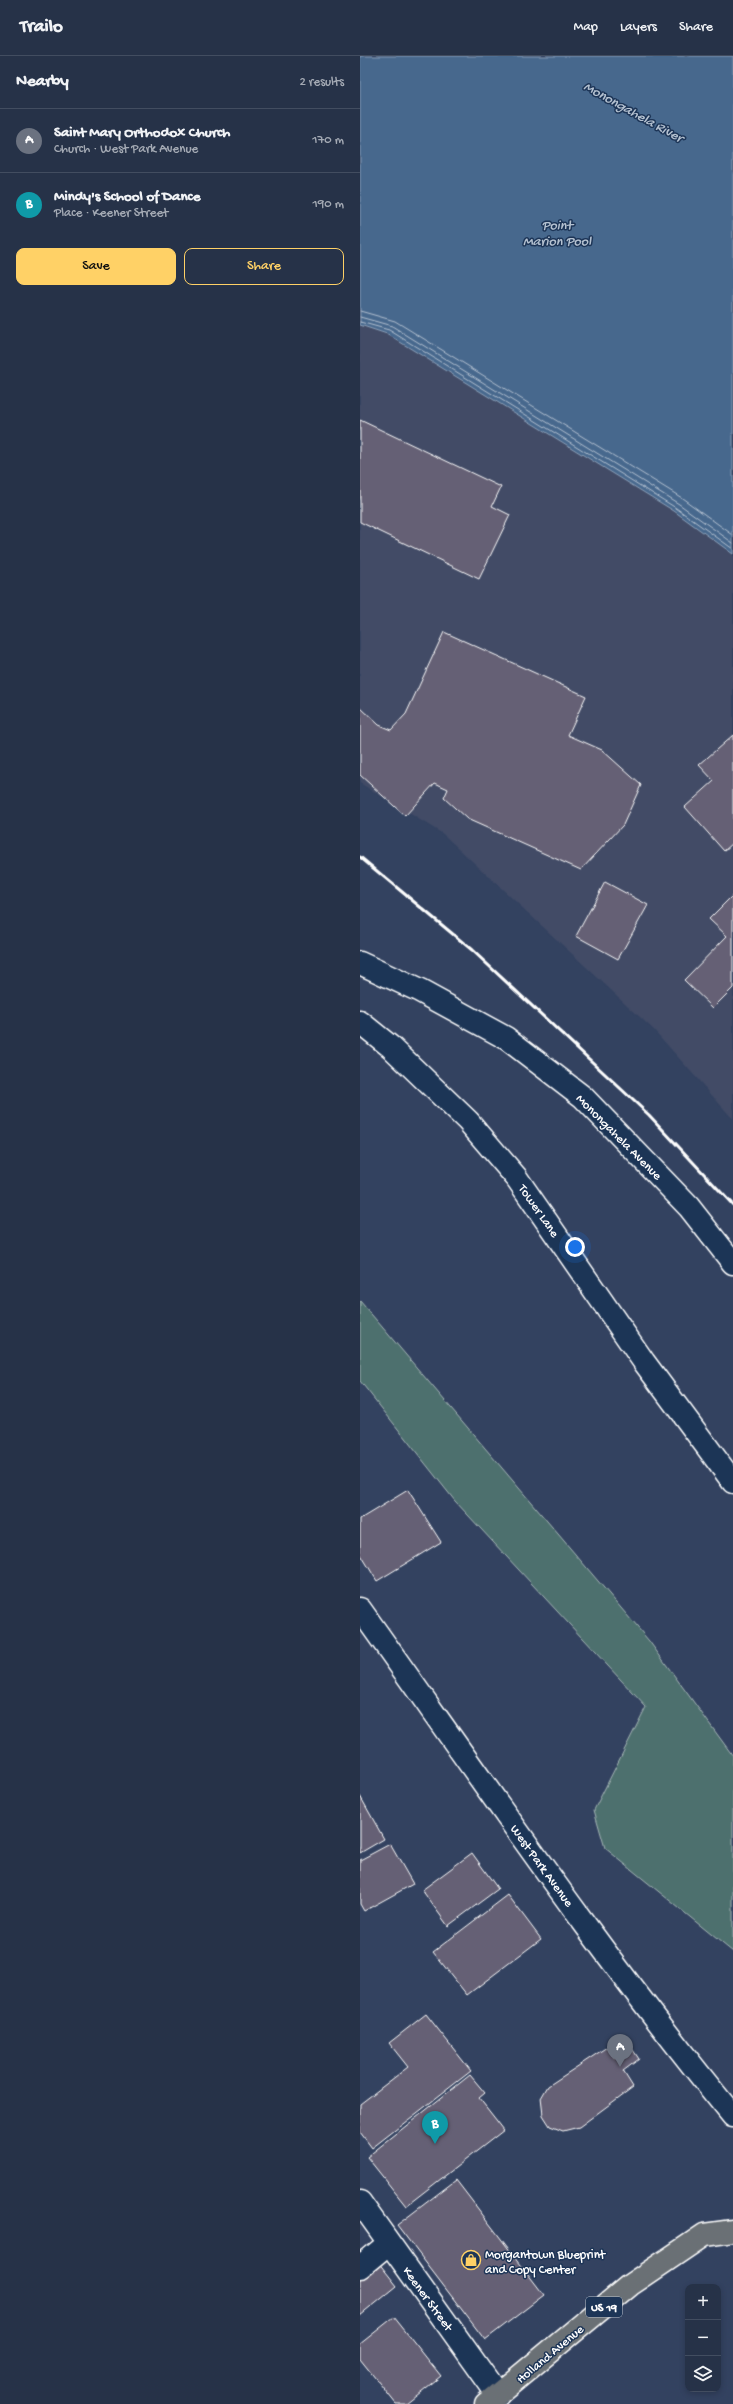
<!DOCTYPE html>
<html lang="en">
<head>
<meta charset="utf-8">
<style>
	body { margin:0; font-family:"Gochi Hand",sans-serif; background:#2e3a4f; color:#f1f3f6 }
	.controls { position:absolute; right:12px; bottom:12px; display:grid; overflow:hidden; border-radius:8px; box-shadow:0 2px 6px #0003 }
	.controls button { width:36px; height:36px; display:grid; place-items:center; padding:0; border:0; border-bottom:1px solid #424d60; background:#263248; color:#f1f3f6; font:20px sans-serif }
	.you { position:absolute; left:215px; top:1191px; width:14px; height:14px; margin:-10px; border:3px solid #fff; border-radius:50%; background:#1a73e8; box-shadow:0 0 0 6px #1a73e833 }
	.badge { display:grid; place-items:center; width:26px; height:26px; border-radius:50%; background:#ffd166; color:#fff; font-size:13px; font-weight:700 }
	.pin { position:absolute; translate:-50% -33px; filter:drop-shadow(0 1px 2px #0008) }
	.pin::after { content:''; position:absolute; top:21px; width:14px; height:12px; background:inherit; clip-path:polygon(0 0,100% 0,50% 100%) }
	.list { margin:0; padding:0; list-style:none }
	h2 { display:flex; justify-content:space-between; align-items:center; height:52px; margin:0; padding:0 16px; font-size:17px }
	h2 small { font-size:13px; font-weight:400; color:#a4aab4 }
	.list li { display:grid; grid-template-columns:26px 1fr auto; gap:12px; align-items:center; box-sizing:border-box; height:64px; padding:0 16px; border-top:1px solid #424d60 }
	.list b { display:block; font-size:15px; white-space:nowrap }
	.list p { margin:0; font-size:13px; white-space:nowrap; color:#a4aab4 }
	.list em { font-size:13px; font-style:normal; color:#a4aab4 }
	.actions { display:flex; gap:8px; padding:12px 16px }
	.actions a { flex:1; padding:9px 0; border:1px solid #ffd166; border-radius:8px; text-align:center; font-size:14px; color:#ffd166 }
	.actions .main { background:#ffd166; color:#111 }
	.icon { flex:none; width:22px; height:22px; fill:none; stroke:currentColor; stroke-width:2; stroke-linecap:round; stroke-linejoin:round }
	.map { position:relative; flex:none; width:373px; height:2348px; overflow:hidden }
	header { display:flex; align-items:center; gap:24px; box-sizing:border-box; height:56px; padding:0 20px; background:#263248; border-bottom:1px solid #424d60 }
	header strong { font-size:19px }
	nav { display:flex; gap:22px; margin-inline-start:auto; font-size:14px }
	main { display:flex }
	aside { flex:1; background:#263248 }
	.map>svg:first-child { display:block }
</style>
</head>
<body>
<header>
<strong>Trailo</strong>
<nav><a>Map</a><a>Layers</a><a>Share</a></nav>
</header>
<main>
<aside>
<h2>Nearby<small>2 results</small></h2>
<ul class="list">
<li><span class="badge" style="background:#6b7280">A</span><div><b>Saint Mary Orthodox Church</b><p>Church · West Park Avenue</p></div><em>170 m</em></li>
<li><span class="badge" style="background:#0f9aa8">B</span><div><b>Mindy's School of Dance</b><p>Place · Keener Street</p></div><em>190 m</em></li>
</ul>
<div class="actions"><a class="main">Save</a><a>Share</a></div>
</aside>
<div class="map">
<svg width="373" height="2348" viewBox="0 0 373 2348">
	<rect width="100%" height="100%" fill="#334260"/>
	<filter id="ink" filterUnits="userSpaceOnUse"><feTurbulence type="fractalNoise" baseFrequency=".025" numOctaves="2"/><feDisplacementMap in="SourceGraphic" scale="8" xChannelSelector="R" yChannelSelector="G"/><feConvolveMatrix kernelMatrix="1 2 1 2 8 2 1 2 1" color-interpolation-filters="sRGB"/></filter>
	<g filter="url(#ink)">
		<path fill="#424b66" d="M0,269L27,278L314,455L373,498V1063L294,974L83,778L0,727Z"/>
		<path fill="#4e6f6e" stroke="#a6b7b6" d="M0,1245L289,1585L373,1700V1896L245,1792L234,1754L286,1651L95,1445L0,1325Z"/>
		<path fill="#46678d" stroke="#90a4bb" d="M0,0H373V498L314,455L27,278L0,269Z"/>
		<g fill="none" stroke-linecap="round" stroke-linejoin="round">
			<path stroke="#b5c2d1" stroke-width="1" d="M0,255L35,265L322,442L373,479
				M0,261L32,270L319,448L373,487
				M0,266L29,274L316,452L373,493"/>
		</g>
		<path fill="#656074" stroke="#fff" d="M0,364L141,431L132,450L150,459L119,523L0,466Z
			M84,576L226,640L208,679L242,694L281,729L263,769L221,814L107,763L84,742L88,733L75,727L45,760L0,719V651L19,669L31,674L46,658Z
			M373,679V787L364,795L325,751L354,725L339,709Z
			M245,826L288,849L258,903L216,880Z
			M373,839V932L353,952L324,924L367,880L349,863Z
			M48,1434L81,1486L17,1525L0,1497V1463Z
			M0,1740L24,1783L0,1797Z
			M30,1788L53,1828L4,1855L0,1848V1804Z
			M112,1797L138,1833L88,1870L62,1834Z
			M148,1839L181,1883L107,1939L73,1896Z
			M66,1958L111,2015L12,2092L0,2076V2048L48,2011L29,1987Z
			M247,1991L255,2003L271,1991L279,2003L263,2015L273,2031L219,2071L203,2075L190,2070L183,2059L181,2042L188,2030Z
			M110,2019L125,2037L119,2042L144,2074L46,2150L7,2101Z
			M96,2124L184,2239L125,2284L37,2169Z
			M18,2206L37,2230L0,2260V2220Z
			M34,2261L81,2320L46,2348H36L0,2303V2288Z"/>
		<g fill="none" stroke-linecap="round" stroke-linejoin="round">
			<g stroke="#fff" stroke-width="25">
				<path id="minor" d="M0,907L60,935L146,982L223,1041L329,1151L373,1207
					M0,966L31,991L108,1065L156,1121L284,1306L373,1426
					M0,1553C122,1724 240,1898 373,2060
					M0,2146L138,2339
					M0,2211L29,2187"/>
			</g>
			<g stroke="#fff" stroke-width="25">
				<path id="major" d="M126,2348L270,2229L344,2179L373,2175"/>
			</g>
			<use href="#minor" stroke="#1d3557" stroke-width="22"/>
			<use href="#major" stroke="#6b7074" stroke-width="22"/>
			<path stroke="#fff" stroke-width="3" d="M0,801L112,894L289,1059L373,1149"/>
		</g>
	</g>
	<defs>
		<g id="shop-ring" transform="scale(1)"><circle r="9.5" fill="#1d3557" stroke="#ffd166" stroke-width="1.5"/><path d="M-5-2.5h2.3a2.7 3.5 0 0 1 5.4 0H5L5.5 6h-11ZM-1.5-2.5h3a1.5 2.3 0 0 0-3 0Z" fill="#ffd166"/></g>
	</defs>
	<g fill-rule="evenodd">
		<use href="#shop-ring" x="111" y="2204"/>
	</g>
	<g text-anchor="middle" stroke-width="3" stroke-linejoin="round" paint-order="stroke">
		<rect fill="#1d3557" stroke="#bbc2cd" stroke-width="1" x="226" y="2241" width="36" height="20" rx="3"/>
		<g font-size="12" font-weight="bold" fill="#fff">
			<text x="244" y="2255">US 19</text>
		</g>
		<g font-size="13" fill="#fff" stroke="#1d3557">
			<text transform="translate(260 1080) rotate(45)" y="5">Monongahela Avenue</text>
			<text transform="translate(180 1154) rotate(55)" y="5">Tower Lane</text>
			<text transform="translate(183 1809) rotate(54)" y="5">West Park Avenue</text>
			<text transform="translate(69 2242) rotate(54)" y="5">Keener Street</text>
			<text transform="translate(189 2297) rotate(-40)" y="5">Holland Avenue</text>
		</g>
		<g font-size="13" fill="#fff" stroke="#1d3557" text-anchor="start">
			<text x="125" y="2202">Morgantown Blueprint<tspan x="125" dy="15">and Copy Center</tspan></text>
		</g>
		<g font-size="14" font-style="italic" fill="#b5c2d1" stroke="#1d3557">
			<text transform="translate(274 55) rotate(29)" y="5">Monongahela River</text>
			<text x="197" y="173">Point<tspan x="197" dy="16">Marion Pool</tspan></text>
		</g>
	</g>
</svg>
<div class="controls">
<button>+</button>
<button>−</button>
<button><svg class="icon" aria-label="layers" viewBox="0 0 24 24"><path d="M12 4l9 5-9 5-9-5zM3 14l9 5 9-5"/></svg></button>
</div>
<div class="you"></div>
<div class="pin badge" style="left:260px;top:2011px;background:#6b7280">A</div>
<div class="pin badge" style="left:75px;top:2088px;background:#0f9aa8">B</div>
</div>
</main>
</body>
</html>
